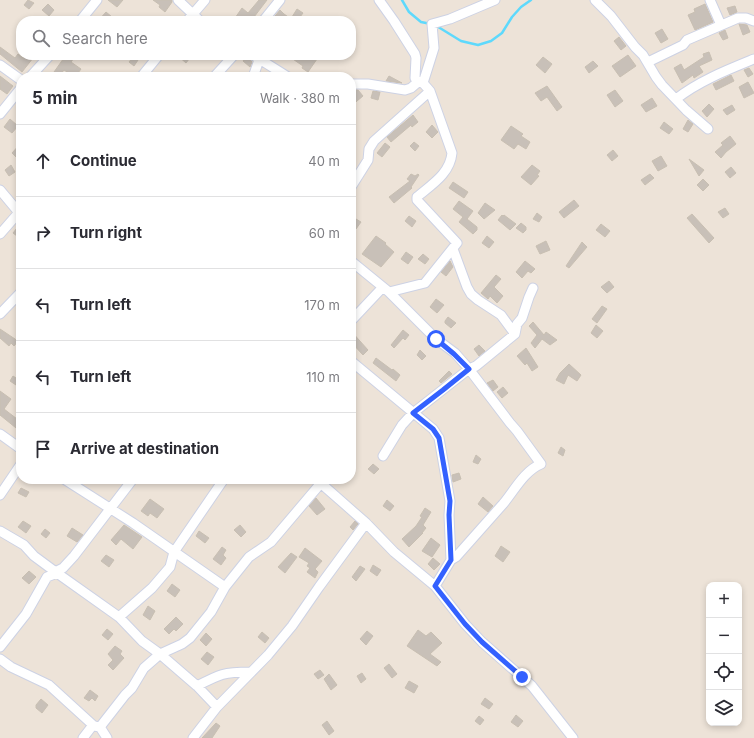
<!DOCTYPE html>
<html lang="en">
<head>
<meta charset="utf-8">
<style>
	body { margin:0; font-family:Inter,sans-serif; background:#f2f2f3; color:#2b2b33 }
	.controls { position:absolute; right:12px; bottom:12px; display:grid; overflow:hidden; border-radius:8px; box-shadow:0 2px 6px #0003 }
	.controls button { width:36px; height:36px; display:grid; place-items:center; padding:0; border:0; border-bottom:1px solid #e1e1e2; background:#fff; color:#2b2b33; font:20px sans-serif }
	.stop { position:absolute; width:12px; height:12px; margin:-9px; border:3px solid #3361ff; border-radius:50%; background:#fff }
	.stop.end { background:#3361ff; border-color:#fff; box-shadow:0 1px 4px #0008 }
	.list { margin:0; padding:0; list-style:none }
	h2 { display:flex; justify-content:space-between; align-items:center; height:52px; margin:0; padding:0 16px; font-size:17px }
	h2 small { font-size:13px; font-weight:400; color:#7c7c81 }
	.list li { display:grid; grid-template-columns:26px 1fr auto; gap:12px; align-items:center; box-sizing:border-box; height:72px; padding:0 16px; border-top:1px solid #e1e1e2 }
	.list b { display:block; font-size:15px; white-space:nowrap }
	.list em { font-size:13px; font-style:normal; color:#7c7c81 }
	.icon { flex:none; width:22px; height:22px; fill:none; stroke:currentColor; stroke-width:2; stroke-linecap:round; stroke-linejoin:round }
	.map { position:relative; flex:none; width:754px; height:738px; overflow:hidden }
	.search { position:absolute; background:#fff; box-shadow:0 2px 6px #0003; left:16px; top:16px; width:340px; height:44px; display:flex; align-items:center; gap:10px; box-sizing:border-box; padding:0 14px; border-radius:16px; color:#7c7c81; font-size:15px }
	.panel { position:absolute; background:#fff; box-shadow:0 2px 6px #0003; left:16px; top:72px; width:340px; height:412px; border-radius:16px }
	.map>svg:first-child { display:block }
</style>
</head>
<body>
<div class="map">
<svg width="754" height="738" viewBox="0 0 754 738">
	<rect width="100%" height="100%" fill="#ede3d8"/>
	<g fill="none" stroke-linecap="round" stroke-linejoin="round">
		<path stroke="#5ed9fc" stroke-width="2.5" d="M402,0L409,12L421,22L431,24
			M435,25L461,41L478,45L491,41L502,33L512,17L521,7L531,0"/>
	</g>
	<path fill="#c8c0b8" stroke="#c8bfb2" d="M28,0L34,3L29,9L24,5Z
		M108,0H123L117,7Z
		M153,0H172V2L165,12L159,7L160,5Z
		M259,0H267L251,21H233L242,8L248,13Z
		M48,4L54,10L49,16L42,10Z
		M705,4L713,22L695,30L688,15L695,12L694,9Z
		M735,6L737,12L730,15L727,8Z
		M297,9L303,13L297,21L292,17Z
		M280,10L284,14L294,21H271Z
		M106,12L112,17L109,21H98Z
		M739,24L747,25L750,32L743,35Z
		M662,29L668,39L661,43L655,33Z
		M725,30L728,38L723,40L719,33Z
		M619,37L626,46L621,50L614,41Z
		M0,47L15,58L18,54L23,58L26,55H30L33,58L22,72L0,54Z
		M709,52L712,60L699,66L703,72L694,78L693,75L682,83L674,68L681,64L684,70L704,57L703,54Z
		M66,55H76L71,62L81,69L75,77L64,70L59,76L54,72Z
		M177,55H192L186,63Z
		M287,55H311L317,59L308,72L302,68L303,66Z
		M628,55L636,66L620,77L612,66Z
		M134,56L138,60L134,66L129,62Z
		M247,56L252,62L250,67L243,61Z
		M543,57L552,64L545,73L536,65Z
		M593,61L598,66L589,73L585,67Z
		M749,68L753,74L748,77L744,70Z
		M731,75L734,81L716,90L713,84Z
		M0,76L13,86L7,94L0,89Z
		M389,76L402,83L386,81Z
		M748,82L754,93L744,98L739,87Z
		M547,86L562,107L557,111L547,97L541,101L535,93Z
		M355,90H358L363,96L351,106V93Z
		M615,90L623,101L615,107L607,95Z
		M373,91L380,92L378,100L371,98Z
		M652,98L657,106L646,112L641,105Z
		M709,104L714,109L707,117L702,111Z
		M732,105L735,110L727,115L723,110Z
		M413,115L418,122L412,127L411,125L391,142L387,137Z
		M10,119L18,126L12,133L4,127Z
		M688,120L693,124L688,132L683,129Z
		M664,122L673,129L669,134L660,128Z
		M432,125L438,132L432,138L426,132Z
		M511,126L523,134L521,136L530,142L526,149L518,144L514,149L501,140Z
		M730,136L736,144L726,152L721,158L715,152L723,145L721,143Z
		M414,142L419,146L415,151L410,146Z
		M21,143V151L16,157L12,153Z
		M385,143L390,147L382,157L377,153Z
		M613,150L618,156L612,161L607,155Z
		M661,156L667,166L658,171L652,161Z
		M689,159L704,170L699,176Z
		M11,165L15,172L9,176L5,170Z
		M532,165L540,171L537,175L539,176L531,185L521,177Z
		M731,167L736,173L730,178L725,172Z
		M411,174L415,176L418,174L419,175L411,187L412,188L394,203L389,197L410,181L407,179Z
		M650,174L654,178L645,185L641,180Z
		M703,179L709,185L703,191L697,185Z
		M453,182L468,192L464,198L449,188Z
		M574,200L579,206L564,218L559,212Z
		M459,201L473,211L467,219L477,227V230L473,234L459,222L463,217L453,209Z
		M485,203L495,210L484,219L478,213Z
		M725,208L729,214L723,218L718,212Z
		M537,213L542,217L539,222L533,219Z
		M692,214L714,238L709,243L687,218Z
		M502,215L503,216L504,215L516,224L510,230L498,220Z
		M409,216L416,221L412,227L405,221Z
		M356,219L361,222L356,229L351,226Z
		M521,223L526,227V230L523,233L516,228Z
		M601,224L610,231L605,237L596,230Z
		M17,228L21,231V239L13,233Z
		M376,236L386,243L385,244L394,252L381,267L362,254Z
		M487,236L494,242L489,248L482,243Z
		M546,241L550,250L540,254L536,246Z
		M582,242L587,247L569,268L566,266Z
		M406,252L413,257L408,264L401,259Z
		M423,254L429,259L425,264L418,259Z
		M450,261L453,267L446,276L441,272Z
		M525,261L535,269L531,273L528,271L522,278L516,272Z
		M496,275L501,279L494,287L503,296L497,303L490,296L488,299L481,293Z
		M609,281L614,287L607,293L601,287Z
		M436,299L444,305L437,313L430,307Z
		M602,306L607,309L597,323L592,319Z
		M448,317L456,323L451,328L445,323V321Z
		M533,322L544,335L546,332L557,340L550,345L542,339L535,348L531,343L537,335L529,326Z
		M596,325L603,331L597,338L591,333Z
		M0,329L18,341L14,346L11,343L9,346L0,338Z
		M403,330L409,335L405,340L403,338L394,348L391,345Z
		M351,331L368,350L363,355L351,342Z
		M479,345L485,351L479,356L474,349Z
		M526,348L538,367L532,371L527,363L525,365L517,356Z
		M420,350L426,356L422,360L417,355Z
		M376,358L392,370L393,369L400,375L396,381L373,363Z
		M569,364L581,375L577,381L568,375L564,384L556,380L560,373Z
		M449,371L452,374L441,383L439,381Z
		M13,376L19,380L16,385L10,381Z
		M493,380L498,387L493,391L487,383Z
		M503,387L508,393L502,398L497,392Z
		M0,391L11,399L4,409L21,422V432L0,415Z
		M561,447L565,450L563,456L558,453Z
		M476,455L481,459L478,464L473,462Z
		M373,464L379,469L374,474L368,469Z
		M459,473L461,479L453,482L452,475Z
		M21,488L29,492L26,497L18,493Z
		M483,497L493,506L488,512L478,504Z
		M316,498L325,509L317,515L309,506Z
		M150,499L164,509L157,518L150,513L148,516L141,511Z
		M387,500L394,506L390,511L383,506Z
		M425,508L431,512L423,525L426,528L422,533H423L409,547L402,539L416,526L422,517L420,516Z
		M23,521L31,526L26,533L18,527Z
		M355,521L358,524L353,530L350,527Z
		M124,525L142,537L133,549L121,539L116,545L111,540Z
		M240,525L246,532L241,537L234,530Z
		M72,528L83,535L77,542L67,536Z
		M45,529L50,533L46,538L41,534Z
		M199,531L209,538L205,543L196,536Z
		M431,538L440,545L432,557L422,551Z
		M501,546L510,552L503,562L495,556Z
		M222,547L226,550L223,555L226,558L221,565L213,559Z
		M305,548L322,561L315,569L318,572L315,578L307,572L310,568L307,566L309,563L299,557Z
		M291,553L297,557L285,573L278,567Z
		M106,555L114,560L109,567L101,561Z
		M433,558L440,564L434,570L428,564Z
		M373,565L381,570L377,576L370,571Z
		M360,566L365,569L356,581L352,577Z
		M29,571L36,577L29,584L22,578Z
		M172,584L180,590L175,597L167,591Z
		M148,606L155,611L150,620L143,615Z
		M176,617L183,624L176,631L174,629L169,634L164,629Z
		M107,629L113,634L108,640L102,635Z
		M418,630L426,636L431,632L442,643L430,654L441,662L437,666L407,646Z
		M367,631L373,636L366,645L360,639Z
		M262,632L269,638L265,643L258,637Z
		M206,633L212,639L206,646L200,640Z
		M115,646L122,651L120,654L124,658L113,670L108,665L113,660L108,654Z
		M207,652L214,657L208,665L201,659Z
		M389,664L397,674L392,678L384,668Z
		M320,670L324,675L318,679L314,674Z
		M362,673L366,679L361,683L357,676Z
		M329,674L337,685L331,690L324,679Z
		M409,681L418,686L414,693L405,688Z
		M90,690L98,696L95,701L92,698L89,701L84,698Z
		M485,698L493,704L489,709L481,704Z
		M41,699L48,705L42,713L36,708V705Z
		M516,715L523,721L518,727L511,722Z
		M479,716L484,720L480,725L475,721Z
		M327,721L334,731L329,735L322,725Z
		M216,723L220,726L212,738H202Z"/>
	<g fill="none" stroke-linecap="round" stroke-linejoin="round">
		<g stroke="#cdd2e4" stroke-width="11">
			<path id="minor" d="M178,0L200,21
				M379,0L394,21L415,54L416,58L415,78L418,82L423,83
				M595,0L611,16L635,47L643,55L656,77L662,85L686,110L708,129
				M710,0L721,25
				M80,21L97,0
				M187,21L205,0
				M263,21L280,0
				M253,55L288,77
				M648,62L683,45L687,40L738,18H746L754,21
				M0,65L21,80
				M30,77L50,55
				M141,77L159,55
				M214,77L234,55
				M253,77L259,60
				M351,84H368L405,90L411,88L418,82
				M676,99C699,81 727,70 754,59
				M0,114L21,88
				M351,187L368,160L369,149L374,141L430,91L423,83L434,48L432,24L450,19L495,0
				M0,190L21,215
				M0,234L21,210
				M453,249L467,287L471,294L478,300L501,315L515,334
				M351,261L389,292L436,339L455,353L469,369L510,423L517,431L541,464C524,471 514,491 503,504C487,522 472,539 456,557L451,560
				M389,292L425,283L457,243L417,200V197C431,185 450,174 452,153L430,91
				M0,314L21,292
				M351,321L383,287
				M351,361L433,429L439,438L450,501L449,515L451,560L435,586
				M0,434L21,449
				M383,456L402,425L413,413L469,369L476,366L515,334L517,324L522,318L529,297L533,288
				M64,479L133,523L225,587
				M316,479L366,523L394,552L435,586L465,624L482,642L532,686L573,738
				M0,495L21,464
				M0,531L24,545L34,556L57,573L119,617L142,641L160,654L197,686L217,707
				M119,617L152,588L170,567L174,552L224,479
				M0,647L26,614L47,577L57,573V571L63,568L74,556L133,479
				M0,659L11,667L49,685L94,726L100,727L107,738
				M197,686C220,674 224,672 250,672
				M100,727L125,695L132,688L144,668L160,654L182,644L190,638L211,612L225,587L249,557L271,542L321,483
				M83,738L93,725
				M193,738L217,707L268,655L292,626L319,587L366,523"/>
		</g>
		<use href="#minor" stroke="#fff" stroke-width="9"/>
	</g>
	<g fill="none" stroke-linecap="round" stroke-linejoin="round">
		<path stroke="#3361ff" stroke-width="5" d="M436,339L454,354L469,369L443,390L413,413L433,429L439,438L450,501L449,515L451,560L435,586L465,624L482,642L522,677"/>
	</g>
</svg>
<div class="controls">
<button>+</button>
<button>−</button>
<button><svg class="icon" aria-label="locate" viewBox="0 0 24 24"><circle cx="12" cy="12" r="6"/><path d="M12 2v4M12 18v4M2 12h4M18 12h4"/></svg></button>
<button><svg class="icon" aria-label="layers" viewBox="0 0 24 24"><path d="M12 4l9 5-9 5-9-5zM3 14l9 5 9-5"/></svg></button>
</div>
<div class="stop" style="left:436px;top:339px"></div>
<div class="stop end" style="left:522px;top:677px"></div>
<div class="search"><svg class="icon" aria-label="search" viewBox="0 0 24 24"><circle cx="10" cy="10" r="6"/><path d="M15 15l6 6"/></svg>Search here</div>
<section class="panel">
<h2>5 min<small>Walk · 380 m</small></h2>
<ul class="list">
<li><svg class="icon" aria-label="ahead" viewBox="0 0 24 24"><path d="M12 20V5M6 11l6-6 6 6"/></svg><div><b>Continue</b></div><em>40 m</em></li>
<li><svg class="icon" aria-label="right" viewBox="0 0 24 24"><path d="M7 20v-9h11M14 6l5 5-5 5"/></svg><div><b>Turn right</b></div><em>60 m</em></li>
<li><svg class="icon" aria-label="left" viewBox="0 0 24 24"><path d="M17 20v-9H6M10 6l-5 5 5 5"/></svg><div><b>Turn left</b></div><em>170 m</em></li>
<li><svg class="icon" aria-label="left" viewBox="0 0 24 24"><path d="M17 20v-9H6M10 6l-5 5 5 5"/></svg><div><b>Turn left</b></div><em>110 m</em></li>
<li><svg class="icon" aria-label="arrive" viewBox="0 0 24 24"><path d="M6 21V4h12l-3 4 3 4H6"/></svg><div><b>Arrive at destination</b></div></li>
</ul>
</section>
</div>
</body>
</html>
